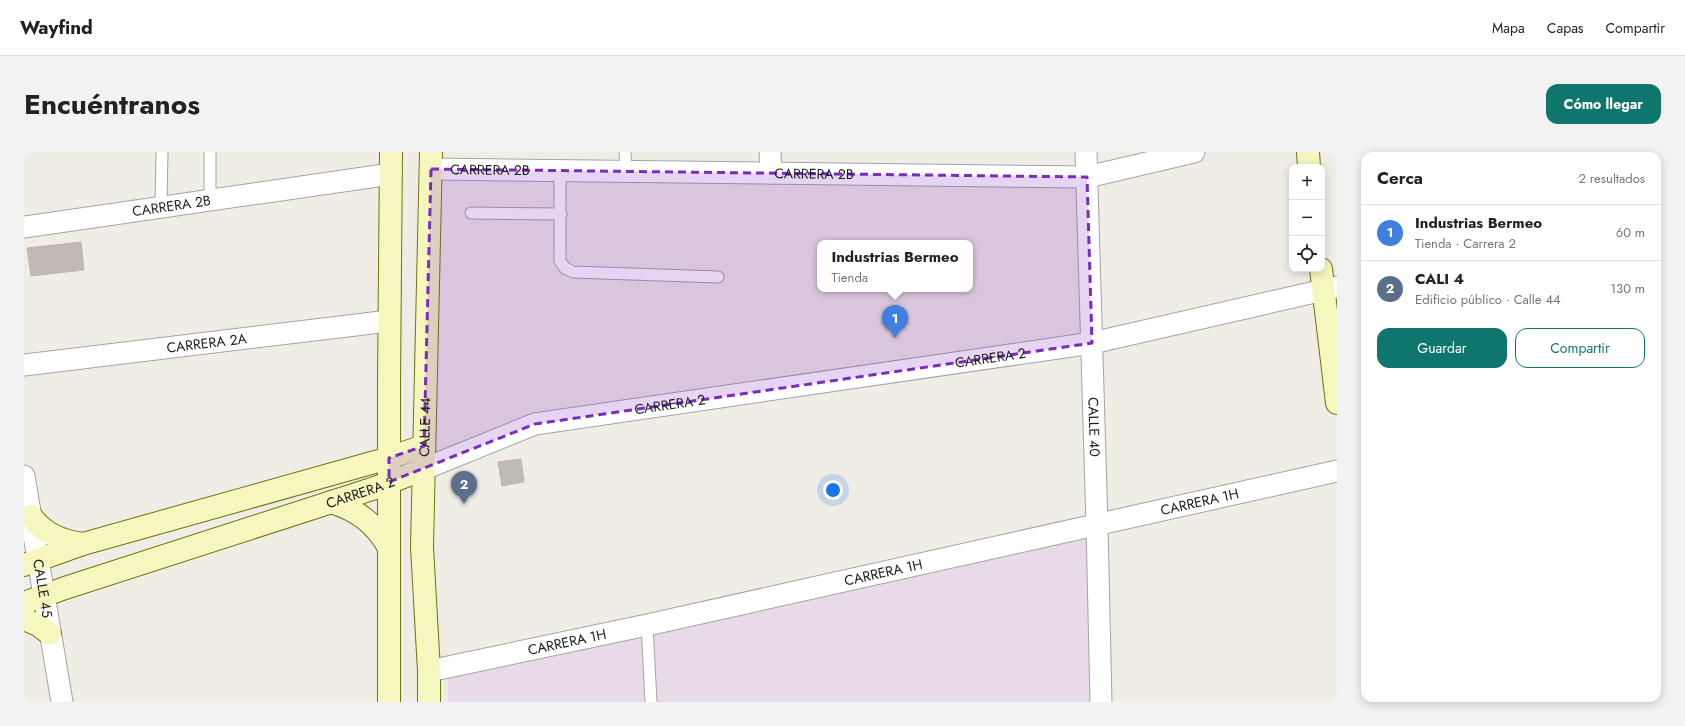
<!DOCTYPE html>
<html lang="es">
<head>
<meta charset="utf-8">
<style>
	body { margin:0; font-family:Jost,sans-serif; background:#f2f2f2; color:#222 }
	.controls { position:absolute; right:12px; top:12px; display:grid; overflow:hidden; border-radius:8px; box-shadow:0 2px 10px #0003 }
	.controls button { width:36px; height:36px; display:grid; place-items:center; padding:0; border:0; border-bottom:1px solid #e0e0e0; background:#fff; color:#222; font:20px sans-serif }
	.you { position:absolute; left:809px; top:338px; width:14px; height:14px; margin:-10px; border:3px solid #fff; border-radius:50%; background:#1a73e8; box-shadow:0 0 0 6px #1a73e833 }
	.badge { display:grid; place-items:center; width:26px; height:26px; border-radius:50%; background:#0f766e; color:#fff; font-size:13px; font-weight:700 }
	.pin { position:absolute; translate:-50% -33px; filter:drop-shadow(0 1px 2px #0008) }
	.pin::after { content:''; position:absolute; top:21px; width:14px; height:12px; background:inherit; clip-path:polygon(0 0,100% 0,50% 100%) }
	.popup { position:absolute; left:793px; top:88px; width:156px; height:52px; box-sizing:border-box; display:grid; place-content:center; border-radius:8px; background:#fff; filter:drop-shadow(0 1px 3px #0005); font-size:13px; white-space:nowrap; color:#767676 }
	.popup b { font-size:15px; color:#222 }
	.popup::after { content:''; position:absolute; left:50%; top:100%; margin-left:-8px; border:8px solid transparent; border-top-color:#fff }
	.list { margin:0; padding:0; list-style:none }
	h2 { display:flex; justify-content:space-between; align-items:center; height:52px; margin:0; padding:0 16px; font-size:17px }
	h2 small { font-size:13px; font-weight:400; color:#767676 }
	.list li { display:grid; grid-template-columns:26px 1fr auto; gap:12px; align-items:center; box-sizing:border-box; height:56px; padding:0 16px; border-top:1px solid #e0e0e0 }
	.list b { display:block; font-size:15px; white-space:nowrap }
	.list p { margin:0; font-size:13px; white-space:nowrap; color:#767676 }
	.list em { font-size:13px; font-style:normal; color:#767676 }
	.actions { display:flex; gap:8px; padding:12px 16px }
	.actions a { flex:1; padding:9px 0; border:1px solid #0f766e; border-radius:12px; text-align:center; font-size:14px; color:#0f766e }
	.actions .main { background:#0f766e; color:#fff }
	.icon { flex:none; width:22px; height:22px; fill:none; stroke:currentColor; stroke-width:2; stroke-linecap:round; stroke-linejoin:round }
	.map { position:relative; flex:none; width:1313px; height:550px; overflow:hidden; border-radius:12px }
	header { display:flex; align-items:center; gap:24px; box-sizing:border-box; height:56px; padding:0 20px; background:#fff; border-bottom:1px solid #e0e0e0 }
	header strong { font-size:19px }
	nav { display:flex; gap:22px; margin-inline-start:auto; font-size:14px }
	.intro { display:flex; align-items:center; justify-content:space-between; box-sizing:border-box; height:96px; padding:0 24px }
	h1 { margin:0; font-size:28px }
	.button { padding:10px 18px; border-radius:12px; background:#0f766e; color:#fff; font-size:14px; font-weight:700 }
	main { display:flex; gap:24px; padding:0 24px }
	aside { flex:1; background:#fff; border-radius:12px; box-shadow:0 2px 10px #0003 }
	.map>svg:first-child { display:block }
</style>
</head>
<body>
<header>
<strong>Wayfind</strong>
<nav><a>Mapa</a><a>Capas</a><a>Compartir</a></nav>
</header>
<div class="intro"><h1>Encuéntranos</h1><a class="button">Cómo llegar</a></div>
<main>
<div class="map">
<svg width="1313" height="550" viewBox="0 0 1313 550">
	<rect width="100%" height="100%" fill="#f0ede7"/>
	<path fill="#e9dae7" d="M1073,373L1077,550H424V515Z"/>
	<path fill="#c1b9b4" stroke="#c2b4aa" d="M57,90L60,118L7,124L3,96Z
		M497,307L500,330L478,334L474,310Z"/>
	<g fill="none" stroke-linecap="round" stroke-linejoin="round">
		<g stroke="#a4a4a4" stroke-width="13">
			<path id="lane" d="M186,0V48
				M601,0L602,19
				M536,19V109L541,116L549,120L694,125
				M137,55L138,0
				M447,61L537,62
				M623,473L627,550"/>
		</g>
		<g stroke="#a4a4a4" stroke-width="23">
			<g id="street">
				<path d="M746,0L747,21"/>
				<path id="s1" d="M1062,0L1073,373L1077,550"/>
				<path id="s2" d="M407,17L1063,25L1170,0"/>
				<path id="s3" d="M0,75L367,22"/>
				<path id="s4" d="M0,213L365,169"/>
				<path id="s5" d="M400,317L511,272L1068,191L1313,135"/>
				<path id="s6" d="M0,324L38,550"/>
				<path id="s7" d="M405,519L623,473L1313,319"/>
			</g>
		</g>
		<g stroke="#6d750a" stroke-width="24">
			<g id="secondary">
				<path d="M1284,0L1285,15"/>
				<path d="M1297,117L1313,251"/>
				<path d="M307,350C333,358 351,371 365,396"/>
				<path d="M7,364C20,382 37,389 59,392"/>
				<path d="M0,413L59,392L365,306L400,294"/>
				<path id="s8" d="M0,451L41,436L351,336L400,317"/>
				<path d="M0,467L14,473L26,482"/>
				<path d="M365,550V231L367,0"/>
				<path id="s9" d="M405,550V519L398,395L407,0"/>
			</g>
		</g>
		<use href="#lane" stroke="#fff" stroke-width="11"/>
		<use href="#street" stroke="#fff" stroke-width="21"/>
		<use href="#secondary" stroke="#f6f7bf" stroke-width="22"/>
	</g>
	<path fill="#7b2cbf" fill-opacity="0.2" stroke="#7b2cbf" stroke-width="3" stroke-dasharray="8 5" stroke-linejoin="round" d="M407,17L1063,25L1068,191L511,272L365,330V306L400,294Z"/>
	<g text-anchor="middle" stroke-width="3" stroke-linejoin="round" paint-order="stroke">
		<g font-size="14" fill="#202020" stroke="#fff">
			<text dy="5" stroke="none"><textPath href="#s2" startOffset="59">CARRERA 2B</textPath></text>
			<text dy="5" stroke="none"><textPath href="#s2" startOffset="383">CARRERA 2B</textPath></text>
			<text dy="5" stroke="none"><textPath href="#s3" startOffset="149">CARRERA 2B</textPath></text>
			<text dy="5" stroke="none"><textPath href="#s4" startOffset="184">CARRERA 2A</textPath></text>
			<text dy="5" stroke="none"><textPath href="#s5" startOffset="580">CARRERA 2</textPath></text>
			<text dy="5" stroke="none"><textPath href="#s5" startOffset="256">CARRERA 2</textPath></text>
			<text dy="5" stroke="none"><textPath href="#s9" startOffset="275">CALLE 44</textPath></text>
			<text dy="5" stroke="none"><textPath href="#s1" startOffset="275">CALLE 40</textPath></text>
			<text dy="5" stroke="none"><textPath href="#s8" startOffset="354">CARRERA 2</textPath></text>
			<text dy="5" stroke="none"><textPath href="#s7" startOffset="789">CARRERA 1H</textPath></text>
			<text dy="5" stroke="none"><textPath href="#s7" startOffset="465">CARRERA 1H</textPath></text>
			<text dy="5" stroke="none"><textPath href="#s6" startOffset="114">CALLE 45</textPath></text>
			<text dy="5" stroke="none"><textPath href="#s7" startOffset="141">CARRERA 1H</textPath></text>
		</g>
	</g>
</svg>
<div class="controls">
<button>+</button>
<button>−</button>
<button><svg class="icon" aria-label="locate" viewBox="0 0 24 24"><circle cx="12" cy="12" r="6"/><path d="M12 2v4M12 18v4M2 12h4M18 12h4"/></svg></button>
</div>
<div class="you"></div>
<div class="pin badge" style="left:871px;top:186px;background:#3f7fe0">1</div>
<div class="popup"><b>Industrias Bermeo</b>Tienda</div>
<div class="pin badge" style="left:440px;top:352px;background:#5c6f8a">2</div>
</div>
<aside>
<h2>Cerca<small>2 resultados</small></h2>
<ul class="list">
<li><span class="badge" style="background:#3f7fe0">1</span><div><b>Industrias Bermeo</b><p>Tienda · Carrera 2</p></div><em>60 m</em></li>
<li><span class="badge" style="background:#5c6f8a">2</span><div><b>CALI 4</b><p>Edificio público · Calle 44</p></div><em>130 m</em></li>
</ul>
<div class="actions"><a class="main">Guardar</a><a>Compartir</a></div>
</aside>
</main>
</body>
</html>
